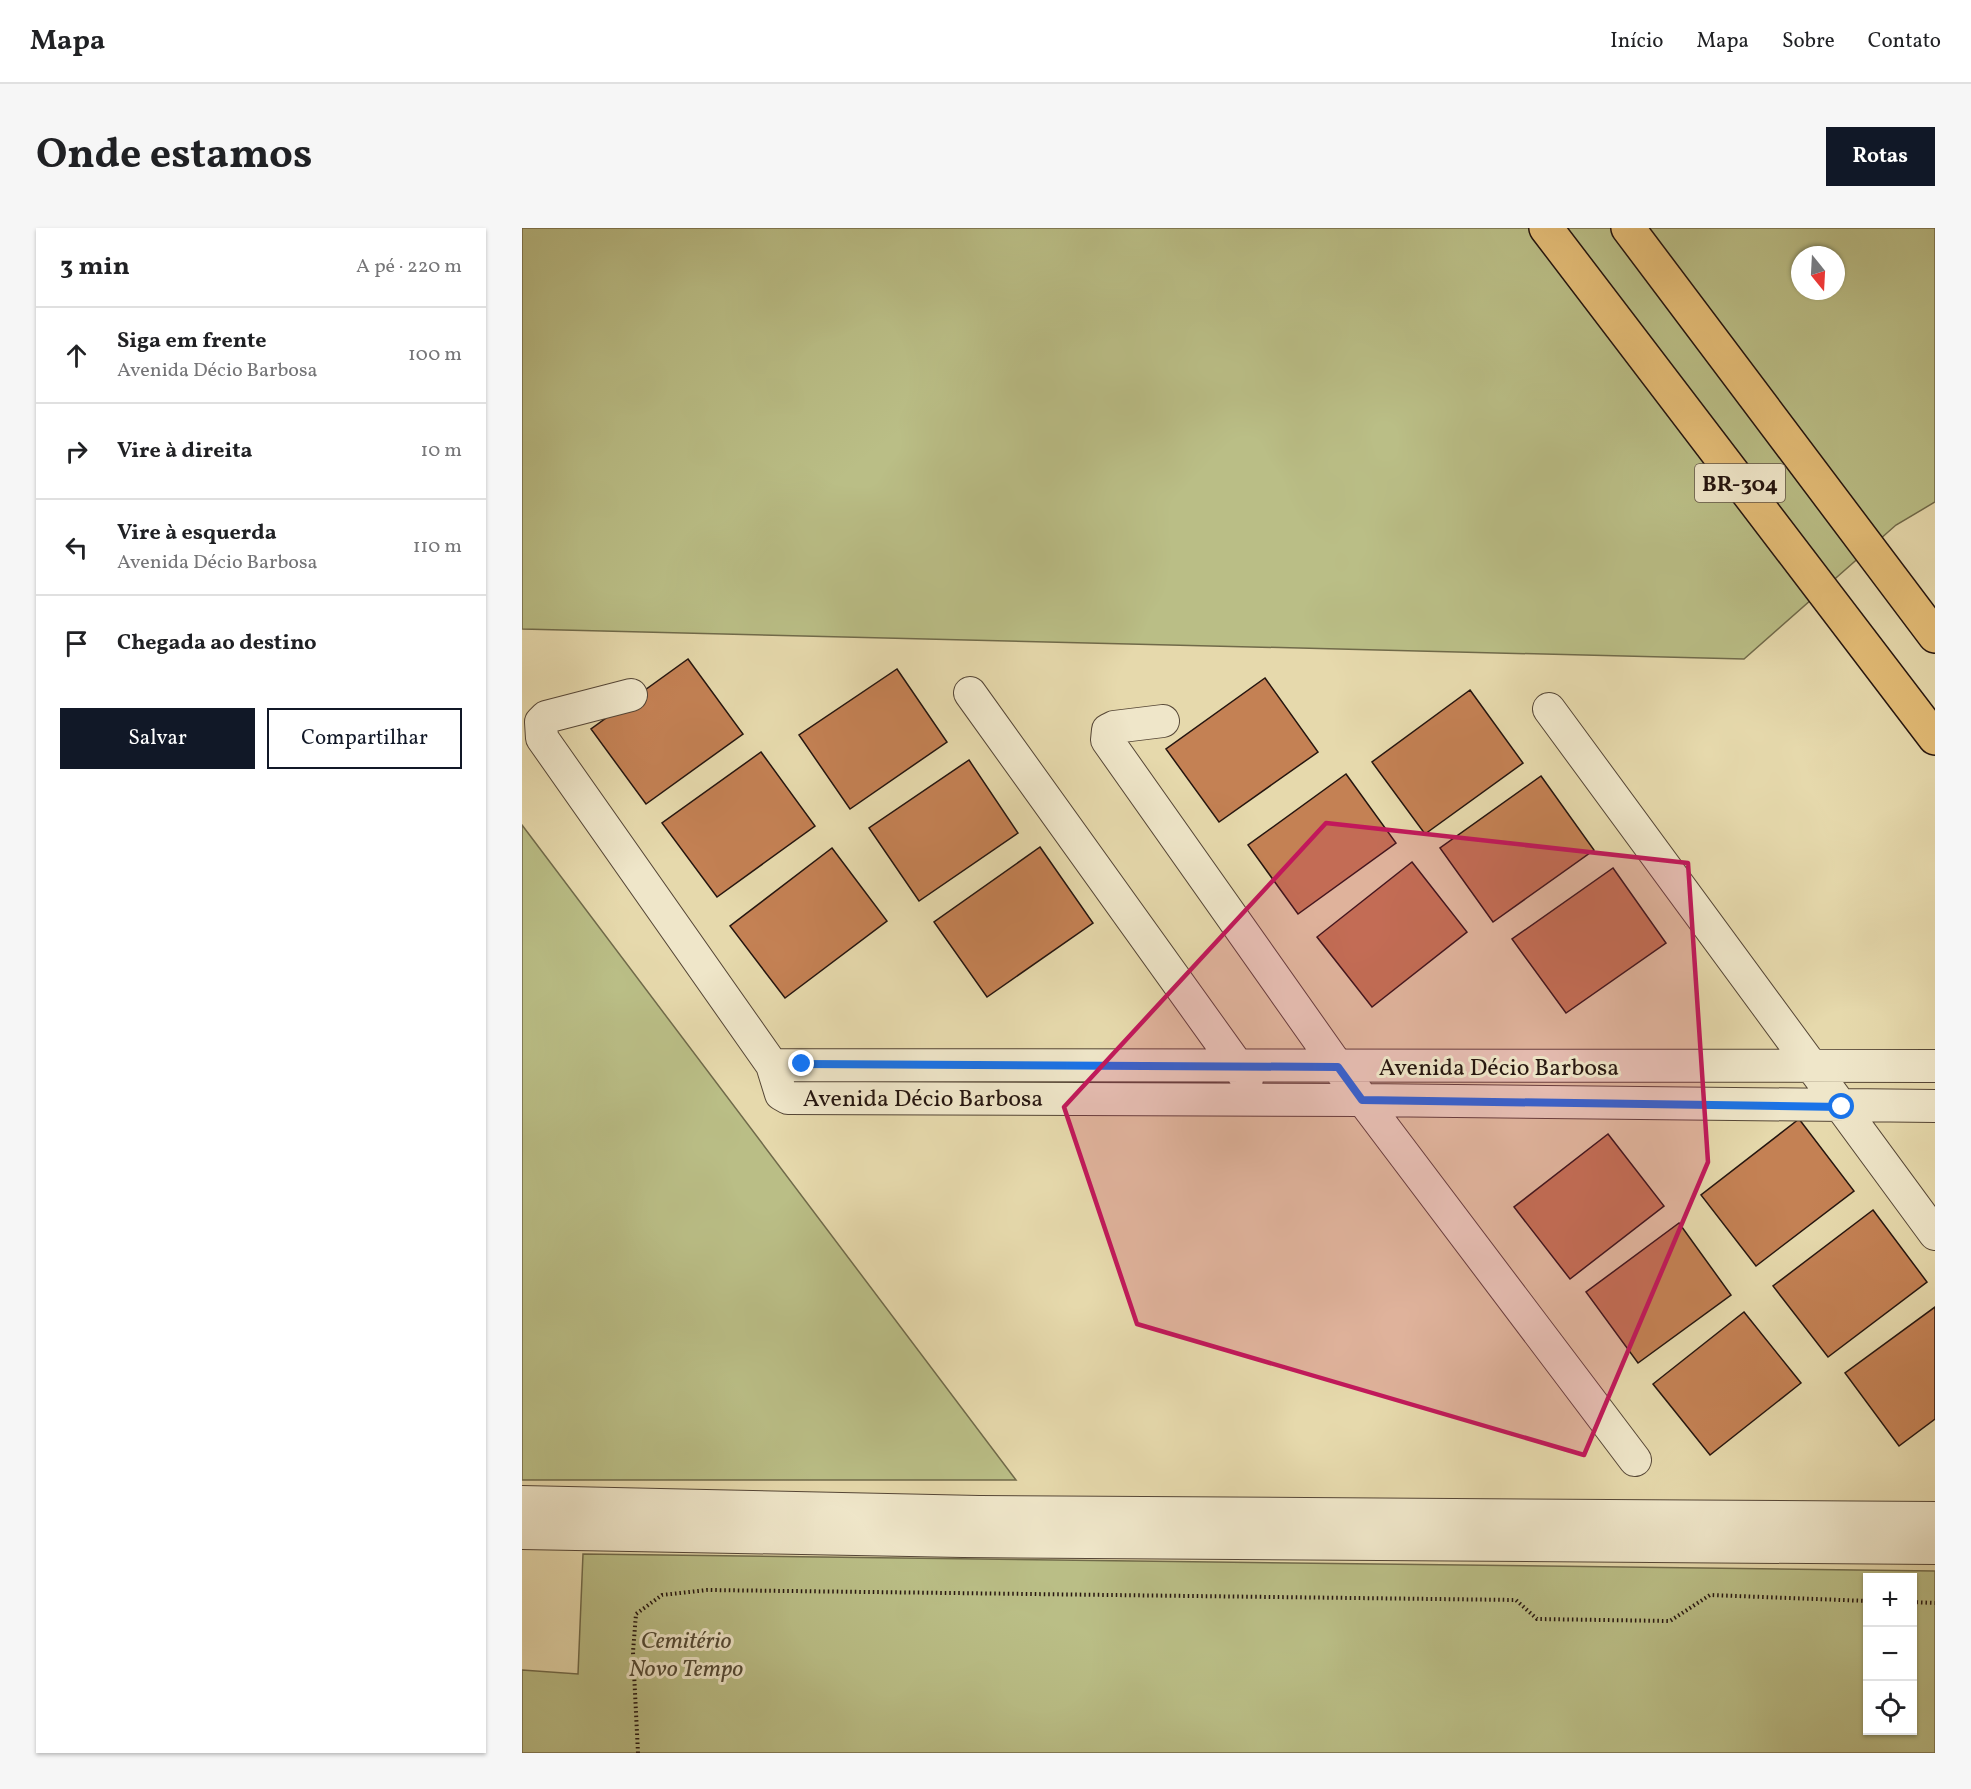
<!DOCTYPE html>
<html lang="pt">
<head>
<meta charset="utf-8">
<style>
	body { margin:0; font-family:Vollkorn,serif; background:#f6f6f6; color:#202124 }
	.controls { position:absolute; right:18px; bottom:18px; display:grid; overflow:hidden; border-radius:0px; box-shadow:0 2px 4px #0004 }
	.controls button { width:54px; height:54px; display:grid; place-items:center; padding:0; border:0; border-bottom:2px solid #e0e0e0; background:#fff; color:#202124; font:30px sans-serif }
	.compass { position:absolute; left:1269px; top:18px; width:54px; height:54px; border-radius:50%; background:#fff; box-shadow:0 2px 4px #0004; rotate:162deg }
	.stop { position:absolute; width:18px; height:18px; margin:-14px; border:4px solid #1a73e8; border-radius:50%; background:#fff }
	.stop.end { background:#1a73e8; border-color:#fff; box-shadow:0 2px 6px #0008 }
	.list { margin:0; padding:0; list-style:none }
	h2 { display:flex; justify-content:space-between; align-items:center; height:78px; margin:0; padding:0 24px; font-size:26px }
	h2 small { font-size:20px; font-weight:400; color:#757577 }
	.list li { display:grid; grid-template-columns:39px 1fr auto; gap:18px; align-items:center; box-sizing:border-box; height:96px; padding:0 24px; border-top:2px solid #e0e0e0 }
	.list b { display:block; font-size:22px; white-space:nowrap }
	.list p { margin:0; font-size:20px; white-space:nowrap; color:#757577 }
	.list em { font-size:20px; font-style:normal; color:#757577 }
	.actions { display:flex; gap:12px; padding:18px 24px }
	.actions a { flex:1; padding:14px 0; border:2px solid #111827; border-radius:0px; text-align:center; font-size:21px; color:#111827 }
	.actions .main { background:#111827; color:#fff }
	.icon { flex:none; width:33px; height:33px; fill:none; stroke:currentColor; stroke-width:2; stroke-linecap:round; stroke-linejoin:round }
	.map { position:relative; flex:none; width:1413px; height:1525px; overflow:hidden; border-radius:0px }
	header { display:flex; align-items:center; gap:36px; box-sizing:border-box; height:84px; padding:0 30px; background:#fff; border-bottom:2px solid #e0e0e0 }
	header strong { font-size:28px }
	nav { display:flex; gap:33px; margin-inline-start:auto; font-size:21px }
	.intro { display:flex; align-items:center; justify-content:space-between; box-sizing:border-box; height:144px; padding:0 36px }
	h1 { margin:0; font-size:42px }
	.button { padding:15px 27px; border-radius:0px; background:#111827; color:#fff; font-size:21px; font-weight:700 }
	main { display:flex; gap:36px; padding:0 36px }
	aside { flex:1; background:#fff; border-radius:0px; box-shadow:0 2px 4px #0004 }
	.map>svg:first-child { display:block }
</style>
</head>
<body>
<header>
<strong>Mapa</strong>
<nav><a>Início</a><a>Mapa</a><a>Sobre</a><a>Contato</a></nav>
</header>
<div class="intro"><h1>Onde estamos</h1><a class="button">Rotas</a></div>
<main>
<aside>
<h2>3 min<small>A pé · 220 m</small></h2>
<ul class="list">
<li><svg class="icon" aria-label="ahead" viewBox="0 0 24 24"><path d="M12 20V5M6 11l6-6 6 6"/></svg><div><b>Siga em frente</b><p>Avenida Décio Barbosa</p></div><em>100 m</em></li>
<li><svg class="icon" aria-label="right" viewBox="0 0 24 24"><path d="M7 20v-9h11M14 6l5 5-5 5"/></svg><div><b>Vire à direita</b></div><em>10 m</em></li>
<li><svg class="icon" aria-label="left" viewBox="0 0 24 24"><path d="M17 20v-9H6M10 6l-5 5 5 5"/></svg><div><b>Vire à esquerda</b><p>Avenida Décio Barbosa</p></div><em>110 m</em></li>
<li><svg class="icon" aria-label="arrive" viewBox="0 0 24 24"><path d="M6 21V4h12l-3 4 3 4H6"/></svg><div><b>Chegada ao destino</b></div></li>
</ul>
<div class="actions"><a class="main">Salvar</a><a>Compartilhar</a></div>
</aside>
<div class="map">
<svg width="1413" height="1525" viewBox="0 0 1413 1525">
	<rect width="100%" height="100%" fill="#e6d9ac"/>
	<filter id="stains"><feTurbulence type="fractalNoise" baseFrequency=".00333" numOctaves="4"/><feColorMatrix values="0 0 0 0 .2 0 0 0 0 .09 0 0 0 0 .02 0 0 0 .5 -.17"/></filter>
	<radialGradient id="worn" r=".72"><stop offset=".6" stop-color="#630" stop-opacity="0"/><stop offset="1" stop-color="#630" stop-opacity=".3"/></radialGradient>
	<path fill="#babe86" stroke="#706a4a" stroke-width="1.5" fill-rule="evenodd" d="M0,0H1413V274L1374,297L1222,431L0,401ZM1278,27H1314V63H1278Z
		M0,597L494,1252H0Z
		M61,1326L1413,1343V1525H0V1442L56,1446ZM1346,1350H1390V1502H1346Z"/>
	<path fill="#c48154" stroke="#25150f" stroke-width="1.5" d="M166,431L221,506L124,576L69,501Z
		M375,441L425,514L328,581L277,507Z
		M743,450L796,524L697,594L644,521Z
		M948,462L1001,535L903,606L850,534Z
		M239,524L293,598L195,669L140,595Z
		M447,532L496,605L397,673L347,600Z
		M824,546L874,615L776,686L726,617Z
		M1019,548L1072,622L971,694L918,620Z
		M518,619L571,695L465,769L412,694Z
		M310,620L365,693L263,770L208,698Z
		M890,634L945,704L850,779L795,709Z
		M1091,640L1144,715L1044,785L990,711Z
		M1277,891L1332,963L1234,1038L1179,967Z
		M1086,906L1142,978L1048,1051L992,979Z
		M1351,982L1405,1054L1306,1129L1251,1058Z
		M1157,995L1209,1067L1116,1135L1064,1064Z
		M1413,1079V1191L1377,1218L1323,1145Z
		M1222,1084L1279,1155L1188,1227L1131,1156Z"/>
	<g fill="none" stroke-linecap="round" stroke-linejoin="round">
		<g stroke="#554636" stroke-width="34">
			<path id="minor" d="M448,465L725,851
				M109,467L24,489L19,494L20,510L250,837L259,866L266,870L840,872L1413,878
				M1027,481L1413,1006
				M641,493L592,499L586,502L585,512L816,839L1113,1232
				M250,837L1413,838
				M0,1274L457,1284L1413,1290
				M0,1305L441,1313L1413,1320"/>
		</g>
		<g stroke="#25150f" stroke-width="36">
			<path id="trunk" d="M1024,0L1413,510
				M1106,0L1413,408"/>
		</g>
		<path stroke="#25150f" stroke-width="4" stroke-dasharray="1.5 3" stroke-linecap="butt" d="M1390,1374L1413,1375
			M116,1525L111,1424L114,1386L140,1367L185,1362L994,1372L1015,1391L1148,1393L1188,1367L1346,1373"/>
		<use href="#minor" stroke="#efe6c9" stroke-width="32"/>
		<use href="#trunk" stroke="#e3bc76" stroke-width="33"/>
	</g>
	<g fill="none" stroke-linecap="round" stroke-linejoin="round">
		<path stroke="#1a73e8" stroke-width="8" d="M280,836L816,839L840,872L1320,879"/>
	</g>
	<path fill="#c2185b" fill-opacity="0.2" stroke="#c2185b" stroke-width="4.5" stroke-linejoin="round" d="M804,595L1166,635L1186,934L1062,1227L615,1096L542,879Z"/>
	<g text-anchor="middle" stroke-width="6" stroke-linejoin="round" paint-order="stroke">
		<rect fill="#efe6c9" stroke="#625447" stroke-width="1.5" x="1173" y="236" width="90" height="38" rx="4.5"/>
		<g font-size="22" font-weight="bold" fill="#25150f">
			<text x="1218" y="263">BR-304</text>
		</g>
		<g font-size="24" fill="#25150f" stroke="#efe6c9">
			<text x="977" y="847">Avenida Décio Barbosa</text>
			<text x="401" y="878">Avenida Décio Barbosa</text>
		</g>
		<g font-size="24" font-style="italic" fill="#524833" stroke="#efe6c9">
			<text x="164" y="1420">Cemitério<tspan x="164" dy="28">Novo Tempo</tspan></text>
		</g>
	</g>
	<rect width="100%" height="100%" filter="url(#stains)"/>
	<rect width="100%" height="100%" fill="url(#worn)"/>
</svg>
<div class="controls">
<button>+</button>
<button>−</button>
<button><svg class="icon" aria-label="locate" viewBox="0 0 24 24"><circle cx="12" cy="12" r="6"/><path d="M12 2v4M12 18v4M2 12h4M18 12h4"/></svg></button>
</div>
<svg class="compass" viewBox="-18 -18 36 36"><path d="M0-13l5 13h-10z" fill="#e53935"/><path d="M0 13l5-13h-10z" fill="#757577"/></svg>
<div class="stop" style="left:1320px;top:879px"></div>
<div class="stop end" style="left:280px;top:836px"></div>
</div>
</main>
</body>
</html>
